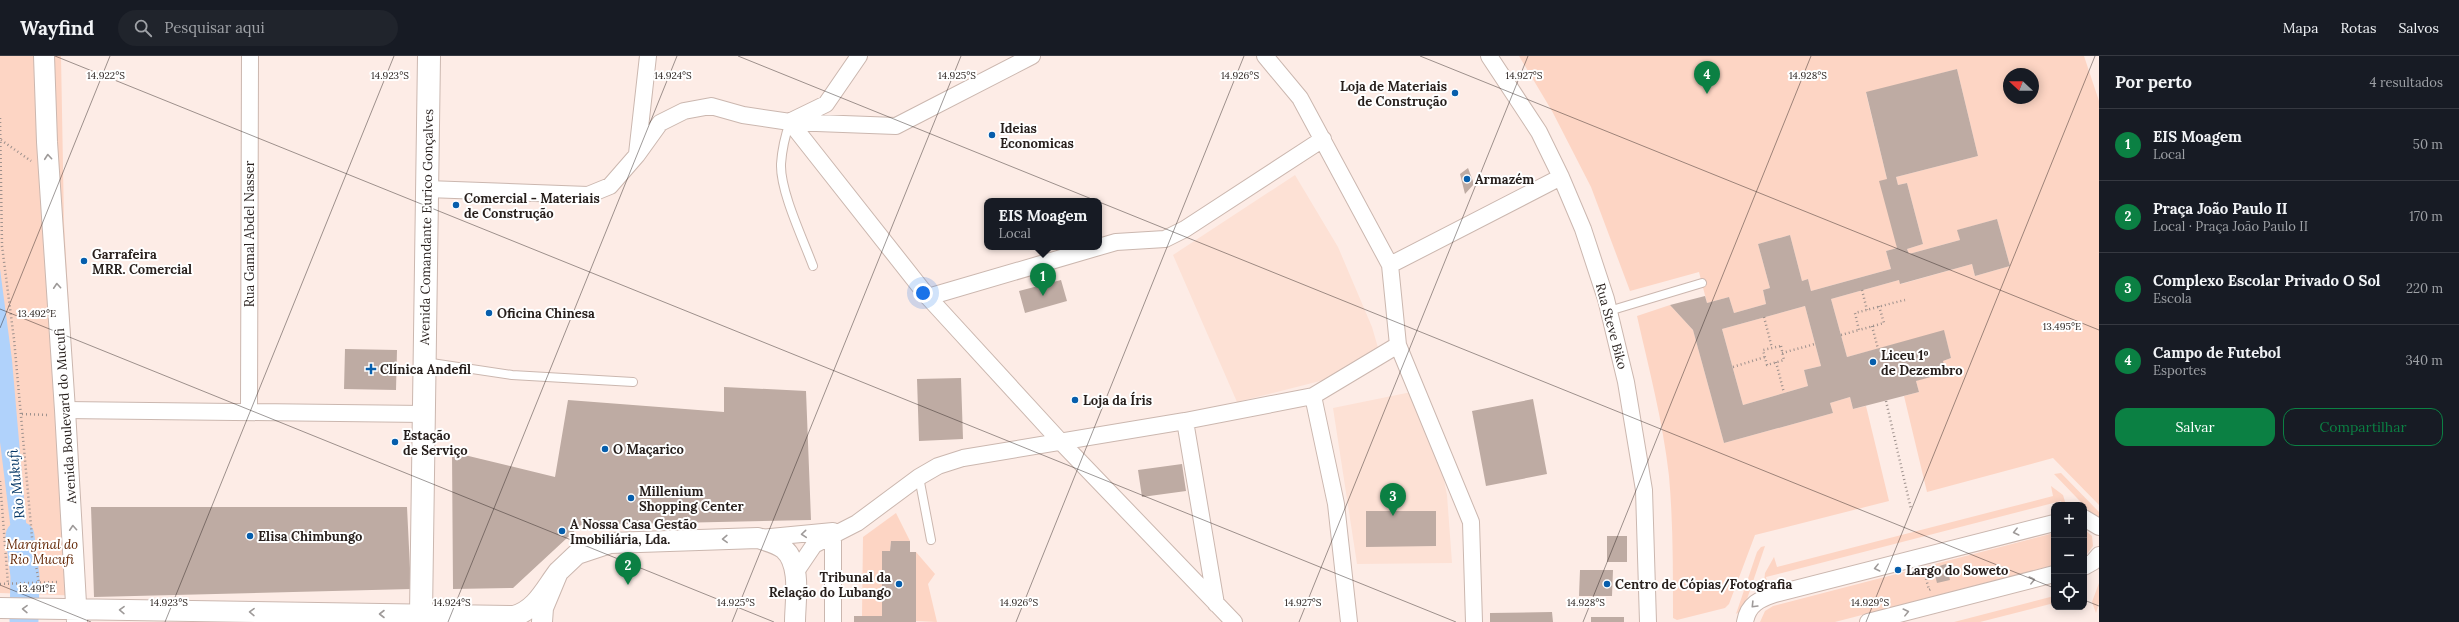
<!DOCTYPE html>
<html lang="pt">
<head>
<meta charset="utf-8">
<style>
	body { margin:0; font-family:Lora,serif; background:#20242c; color:#f1f3f6 }
	.controls { position:absolute; right:12px; bottom:12px; display:grid; overflow:hidden; border-radius:8px; box-shadow:0 2px 10px #0003 }
	.controls button { width:36px; height:36px; display:grid; place-items:center; padding:0; border:0; border-bottom:1px solid #363941; background:#171b24; color:#f1f3f6; font:20px sans-serif }
	.compass { position:absolute; left:2003px; top:12px; width:36px; height:36px; border-radius:50%; background:#171b24; box-shadow:0 2px 10px #0003; rotate:292deg }
	.you { position:absolute; left:923px; top:237px; width:14px; height:14px; margin:-10px; border:3px solid #fff; border-radius:50%; background:#1a73e8; box-shadow:0 0 0 6px #1a73e833 }
	.badge { display:grid; place-items:center; width:26px; height:26px; border-radius:50%; background:#0b8043; color:#fff; font-size:13px; font-weight:700 }
	.pin { position:absolute; translate:-50% -33px; filter:drop-shadow(0 1px 2px #0008) }
	.pin::after { content:''; position:absolute; top:21px; width:14px; height:12px; background:inherit; clip-path:polygon(0 0,100% 0,50% 100%) }
	.popup { position:absolute; left:984px; top:142px; width:118px; height:52px; box-sizing:border-box; display:grid; place-content:center; border-radius:8px; background:#171b24; filter:drop-shadow(0 1px 3px #0005); font-size:13px; white-space:nowrap; color:#9ea1a6 }
	.popup b { font-size:15px; color:#f1f3f6 }
	.popup::after { content:''; position:absolute; left:50%; top:100%; margin-left:-8px; border:8px solid transparent; border-top-color:#171b24 }
	.list { margin:0; padding:0; list-style:none }
	h2 { display:flex; justify-content:space-between; align-items:center; height:52px; margin:0; padding:0 16px; font-size:17px }
	h2 small { font-size:13px; font-weight:400; color:#9ea1a6 }
	.list li { display:grid; grid-template-columns:26px 1fr auto; gap:12px; align-items:center; box-sizing:border-box; height:72px; padding:0 16px; border-top:1px solid #363941 }
	.list b { display:block; font-size:15px; white-space:nowrap }
	.list p { margin:0; font-size:13px; white-space:nowrap; color:#9ea1a6 }
	.list em { font-size:13px; font-style:normal; color:#9ea1a6 }
	.actions { display:flex; gap:8px; padding:12px 16px }
	.actions a { flex:1; padding:9px 0; border:1px solid #0b8043; border-radius:12px; text-align:center; font-size:14px; color:#0b8043 }
	.actions .main { background:#0b8043; color:#fff }
	.icon { flex:none; width:22px; height:22px; fill:none; stroke:currentColor; stroke-width:2; stroke-linecap:round; stroke-linejoin:round }
	.map { position:relative; flex:none; width:2099px; height:566px; overflow:hidden }
	header { display:flex; align-items:center; gap:24px; box-sizing:border-box; height:56px; padding:0 20px; background:#171b24; border-bottom:1px solid #363941 }
	header strong { font-size:19px }
	nav { display:flex; gap:22px; margin-inline-start:auto; font-size:14px }
	.search { width:280px; height:36px; background:#20242c; display:flex; align-items:center; gap:10px; box-sizing:border-box; padding:0 14px; border-radius:22px; color:#9ea1a6; font-size:15px }
	main { display:flex }
	aside { flex:1; background:#171b24 }
	.map>svg:first-child { display:block }
</style>
</head>
<body>
<header>
<strong>Wayfind</strong>
<div class="search"><svg class="icon" aria-label="search" viewBox="0 0 24 24"><circle cx="10" cy="10" r="6"/><path d="M15 15l6 6"/></svg>Pesquisar aqui</div>
<nav><a>Mapa</a><a>Rotas</a><a>Salvos</a></nav>
</header>
<main>
<div class="map">
<svg width="2099" height="566" viewBox="0 0 2099 566">
	<rect width="100%" height="100%" fill="#fdece6"/>
	<path fill="#fde1d5" d="M1295,119L1338,191L1372,271L1383,309L1237,346L1173,199Z
		M1426,333L1447,439L1452,507L1357,508L1333,352Z"/>
	<path fill="#fdd5c4" fill-rule="evenodd" d="M0,0H61L64,167L86,540L0,537Z
		M1519,0H2084L2099,45V449L2053,402L1927,436L1904,340L1919,336L1916,325L1937,315L1943,305L1951,302L1944,275L1847,301L1831,243L1899,224L1901,228L1972,208L1975,220L2010,210L1997,163L1958,174L1960,184L1909,198L1907,193L1923,188L1907,127L1898,129L1896,121L1978,100L1957,13L1866,37L1887,123L1897,192L1886,195L1891,213L1811,235L1808,223L1802,225L1790,179L1758,188L1770,232L1763,234L1766,248L1734,257L1729,241L1707,247L1699,216L1630,235L1591,131L1552,55ZM2009,18H2033V42H2009Z
		M1670,249L1693,274L1724,387L1833,357L1830,347L1850,341L1853,353L1866,350L1889,445L1755,479L1729,548L1725,552L1677,564L1673,562V556C1673,511 1673,465 1669,420C1663,366 1649,313 1637,260Z
		M1805,250L1821,310L1804,314L1808,330L1743,349L1722,273Z
		M2061,417L2099,456V465L2054,418Z
		M2051,430L2063,439L2066,449H2062L2061,445L1766,521L1768,530L1764,527L1765,517L1774,501L1777,511L2053,440Z
		M896,457L910,485H891L890,495L882,496V560H862L863,481Z
		M2084,473L2092,480L2093,490L2084,502Z
		M2054,477V509L1835,566H1760L1765,555L1773,550Z
		M1765,490L1744,552L1736,558L1757,496L1761,491Z
		M916,496L935,518L928,528L937,566L916,565Z
		M2099,527V547L2096,557L2092,546Z
		M2054,540V547L1980,566H1954Z"/>
	<path fill="#b0d2fb" d="M0,213L12,304L28,489L33,522L25,520L17,523L0,386Z"/>
	<g fill="none" stroke-linecap="round" stroke-linejoin="round">
		<path stroke="#b0d2fb" stroke-width="29" d="M20,480L25,520L24,564"/>
	</g>
	<path fill="#beaba3" fill-rule="evenodd" d="M1957,13L1978,100L1896,121L1898,129L1907,127L1923,188L1907,193L1909,198L1960,184L1957,174L1997,163L2010,210L1975,220L1972,208L1900,228L1899,224L1831,243L1847,301L1944,274L1951,302L1943,305L1945,313L1937,315L1938,319L1916,325L1919,336L1853,353L1850,341L1830,347L1833,357L1724,387L1693,274L1670,249L1705,240L1707,247L1729,241L1734,257L1766,248L1763,234L1770,232L1758,188L1790,179L1802,225L1808,223L1811,235L1891,213L1886,195L1897,192L1879,125L1887,123L1866,36ZM1805,250L1821,310L1804,314L1808,330L1743,349L1722,273Z
		M1468,112L1474,128L1465,138L1460,118Z
		M1061,224L1067,245L1025,257L1019,235Z
		M345,293L397,294L396,334L344,333Z
		M961,322L963,383L919,385L917,323Z
		M724,331L806,335L811,464L581,469L513,532L453,533L452,396L555,421L568,344L724,356Z
		M1533,343L1547,418L1486,430L1472,355Z
		M1182,408L1186,435L1142,441L1138,414Z
		M91,451H407L411,533L94,541Z
		M1366,455H1436V490L1366,491Z
		M1607,480H1627V506H1607Z
		M891,485H910V496H916V566H854V560H882V495H890Z
		M1946,508L1950,524L1937,527L1933,512Z
		M1580,514H1613L1612,540H1579Z
		M1552,556L1553,566H1490V557Z
		M1591,561H1624V566H1591Z"/>
	<g fill="none" stroke-linecap="round" stroke-linejoin="round">
		<g stroke="#cbb7af" stroke-width="10">
			<path id="service" d="M790,66C785,80 782,93 781,108C780,135 803,183 813,210
				M1609,255L1702,227
				M425,306L512,319L633,326
				M919,421L931,484"/>
		</g>
		<g stroke="#cbb7af" stroke-width="18">
			<path id="minor" d="M1265,0L1300,42L1390,209L1398,289L1471,466L1474,566
				M1489,0L1539,76L1561,121L1583,173L1606,243L1626,326L1644,434L1648,566
				M791,65L826,48L859,0
				M790,66L928,241L1060,385L1234,566
				M637,98L648,0
				M427,133L588,139L610,130L637,99L660,67L684,55L711,50L743,59L790,66L896,70L1032,0
				M1390,209L1561,121
				M928,241L1116,186L1165,183L1185,173L1323,83
				M1313,340L1336,448L1349,566
				M65,354L424,358
				M249,356L250,0
				M1185,365L1216,548
				M2084,462L2099,471
				M760,482L833,475
				M2084,511L2093,506L2099,499
				M795,517L814,489L857,467L919,421L938,410L963,402L1185,365L1313,340L1398,289
				M833,566V479
				M1745,566C1748,548 1760,543 1775,538L2054,467
				M1868,566L2054,518"/>
		</g>
		<g stroke="#cbb7af" stroke-width="22">
			<path id="tertiary" d="M44,0L47,86L65,354L77,565
				M0,552L514,560C536,554 545,533 558,516
				M542,566L543,552L558,516L577,498L610,487L758,482C766,485 777,487 784,493C802,509 795,545 795,566"/>
		</g>
		<g stroke="#cbb7af" stroke-width="24">
			<path id="secondary" d="M421,558L429,0"/>
		</g>
		<path stroke="#9e918d" stroke-width="2.5" stroke-dasharray="1 3" stroke-linecap="butt" d="M0,62L2,190L14,283L33,492L39,527
			M1,84L31,105
			M1862,234L1867,254
			M1879,250L1884,267L1859,274L1855,257C1871,253 1888,248 1905,244
			M1764,261L1772,292
			M1872,270L1878,293
			M1841,279L1859,274
			M1781,290L1784,304L1767,309L1763,294Z
			M1782,297L1815,288
			M1776,306L1784,337
			M1733,311L1765,301
			M1886,345L1911,453
			M22,358L49,359
			M0,425L8,528
			M1924,515L1929,534L1931,533
			M0,528L57,526"/>
		<use href="#service" stroke="#fff" stroke-width="8"/>
		<use href="#minor" stroke="#fff" stroke-width="16"/>
		<use href="#tertiary" stroke="#fff" stroke-width="20"/>
		<use href="#secondary" stroke="#fff" stroke-width="22"/>
	</g>
	<defs><path id="oneway-chevron" d="M-2-3.5L2.5 0L-2 3.5" fill="none" stroke-width="1.6" stroke-linecap="round" stroke-linejoin="round"/></defs>
	<g stroke="#9e9a99">
		<use href="#oneway-chevron" transform="translate(48 101) rotate(-95)"/>
		<use href="#oneway-chevron" transform="translate(57 230) rotate(-94)"/>
		<use href="#oneway-chevron" transform="translate(73 472) rotate(-94)"/>
		<use href="#oneway-chevron" transform="translate(2016 476) rotate(166)"/>
		<use href="#oneway-chevron" transform="translate(804 478) rotate(175)"/>
		<use href="#oneway-chevron" transform="translate(725 483) rotate(178)"/>
		<use href="#oneway-chevron" transform="translate(1877 512) rotate(166)"/>
		<use href="#oneway-chevron" transform="translate(2032 524) rotate(-14)"/>
		<use href="#oneway-chevron" transform="translate(1754 549) rotate(134)"/>
		<use href="#oneway-chevron" transform="translate(25 553) rotate(-179)"/>
		<use href="#oneway-chevron" transform="translate(122 554) rotate(-179)"/>
		<use href="#oneway-chevron" transform="translate(252 556) rotate(-179)"/>
		<use href="#oneway-chevron" transform="translate(1906 556) rotate(-14)"/>
		<use href="#oneway-chevron" transform="translate(382 558) rotate(-180)"/>
	</g>
	<path fill="none" stroke="#271f1c" stroke-width="1" stroke-opacity="0.45" d="M55,0L1456,566M738,0L2054,532M1420,0L2099,274M0,253L774,566M0,272L110,0M0,529L91,566M2084,544L2099,550M165,566L394,0M448,566L677,0M732,566L961,0M1016,566L1244,0M1299,566L1528,0M1583,566L1811,0M1866,566L2095,0"/>
	<g fill="#065eac" stroke="#fff" stroke-width="1.5">
		<circle cx="1455" cy="37" r="4"/>
		<circle cx="992" cy="79" r="4"/>
		<circle cx="1467" cy="123" r="4"/>
		<circle cx="456" cy="149" r="4"/>
		<circle cx="84" cy="205" r="4"/>
		<circle cx="489" cy="257" r="4"/>
		<circle cx="1873" cy="306" r="4"/>
		<path d="M369 307h4v4h4v4h-4v4h-4v-4h-4v-4h4z"/>
		<circle cx="1075" cy="344" r="4"/>
		<circle cx="395" cy="386" r="4"/>
		<circle cx="605" cy="393" r="4"/>
		<circle cx="631" cy="442" r="4"/>
		<circle cx="562" cy="475" r="4"/>
		<circle cx="250" cy="480" r="4"/>
		<circle cx="1898" cy="514" r="4"/>
		<circle cx="899" cy="528" r="4"/>
		<circle cx="1607" cy="528" r="4"/>
	</g>
	<g text-anchor="middle" stroke-width="4" stroke-linejoin="round" paint-order="stroke">
		<g font-size="13" font-weight="bold" fill="#271f1c" stroke="#fff" text-anchor="start">
			<text x="1447" y="35" text-anchor="end">Loja de Materiais<tspan x="1447" dy="15">de Construção</tspan></text>
			<text x="1000" y="77">Ideias<tspan x="1000" dy="15">Economicas</tspan></text>
			<text x="1475" y="128">Armazém</text>
			<text x="464" y="147">Comercial - Materiais<tspan x="464" dy="15">de Construção</tspan></text>
			<text x="92" y="203">Garrafeira<tspan x="92" dy="15">MRR. Comercial</tspan></text>
			<text x="497" y="262">Oficina Chinesa</text>
			<text x="1881" y="304">Liceu 1º<tspan x="1881" dy="15">de Dezembro</tspan></text>
			<text x="380" y="318">Clínica Andefil</text>
			<text x="1083" y="349">Loja da Íris</text>
			<text x="403" y="384">Estação<tspan x="403" dy="15">de Serviço</tspan></text>
			<text x="613" y="398">O Maçarico</text>
			<text x="639" y="440">Millenium<tspan x="639" dy="15">Shopping Center</tspan></text>
			<text x="570" y="473">A Nossa Casa Gestão<tspan x="570" dy="15">Imobiliária, Lda.</tspan></text>
			<text x="258" y="485">Elisa Chimbungo</text>
			<text x="1906" y="519">Largo do Soweto</text>
			<text x="891" y="526" text-anchor="end">Tribunal da<tspan x="891" dy="15">Relação do Lubango</tspan></text>
			<text x="1615" y="533">Centro de Cópias/Fotografia</text>
		</g>
		<g font-size="13" fill="#271f1c" stroke="#fff">
			<text transform="translate(426 171) rotate(-89)" y="5">Avenida Comandante Eurico Gonçalves</text>
			<text transform="translate(249 178) rotate(-90)" y="5">Rua Gamal Abdel Nasser</text>
			<text transform="translate(1612 270) rotate(75)" y="5">Rua Steve Biko</text>
			<text transform="translate(65 360) rotate(-94)" y="5">Avenida Boulevard do Mucufi</text>
		</g>
		<g font-size="13" font-style="italic" fill="#632604" stroke="#fff">
			<text x="42" y="493">Marginal do<tspan x="42" dy="15">Rio Mucufi</tspan></text>
		</g>
		<g font-size="14" font-style="italic" fill="#053767" stroke="#fff">
			<text transform="translate(16 428) rotate(-96)" y="5">Rio Mukufi</text>
		</g>
	</g>
	<g font-size="10" text-anchor="middle" fill="#271f1c" stroke="#fff" stroke-width="4" stroke-linejoin="round" paint-order="stroke">
		<text x="106" y="23">14.922°S</text>
		<text x="390" y="23">14.923°S</text>
		<text x="673" y="23">14.924°S</text>
		<text x="957" y="23">14.925°S</text>
		<text x="1240" y="23">14.926°S</text>
		<text x="1524" y="23">14.927°S</text>
		<text x="1808" y="23">14.928°S</text>
		<text x="37" y="261">13.492°E</text>
		<text x="2062" y="274">13.495°E</text>
		<text x="37" y="536">13.491°E</text>
		<text x="169" y="550">14.923°S</text>
		<text x="452" y="550">14.924°S</text>
		<text x="736" y="550">14.925°S</text>
		<text x="1019" y="550">14.926°S</text>
		<text x="1303" y="550">14.927°S</text>
		<text x="1586" y="550">14.928°S</text>
		<text x="1870" y="550">14.929°S</text>
	</g>
</svg>
<div class="controls">
<button>+</button>
<button>−</button>
<button><svg class="icon" aria-label="locate" viewBox="0 0 24 24"><circle cx="12" cy="12" r="6"/><path d="M12 2v4M12 18v4M2 12h4M18 12h4"/></svg></button>
</div>
<svg class="compass" viewBox="-18 -18 36 36"><path d="M0-13l5 13h-10z" fill="#e53935"/><path d="M0 13l5-13h-10z" fill="#9ea1a6"/></svg>
<div class="you"></div>
<div class="pin badge" style="left:1043px;top:240px">1</div>
<div class="popup"><b>EIS Moagem</b>Local</div>
<div class="pin badge" style="left:628px;top:529px">2</div>
<div class="pin badge" style="left:1393px;top:460px">3</div>
<div class="pin badge" style="left:1707px;top:38px">4</div>
</div>
<aside>
<h2>Por perto<small>4 resultados</small></h2>
<ul class="list">
<li><span class="badge">1</span><div><b>EIS Moagem</b><p>Local</p></div><em>50 m</em></li>
<li><span class="badge">2</span><div><b>Praça João Paulo II</b><p>Local · Praça João Paulo II</p></div><em>170 m</em></li>
<li><span class="badge">3</span><div><b>Complexo Escolar Privado O Sol</b><p>Escola</p></div><em>220 m</em></li>
<li><span class="badge">4</span><div><b>Campo de Futebol</b><p>Esportes</p></div><em>340 m</em></li>
</ul>
<div class="actions"><a class="main">Salvar</a><a>Compartilhar</a></div>
</aside>
</main>
</body>
</html>
